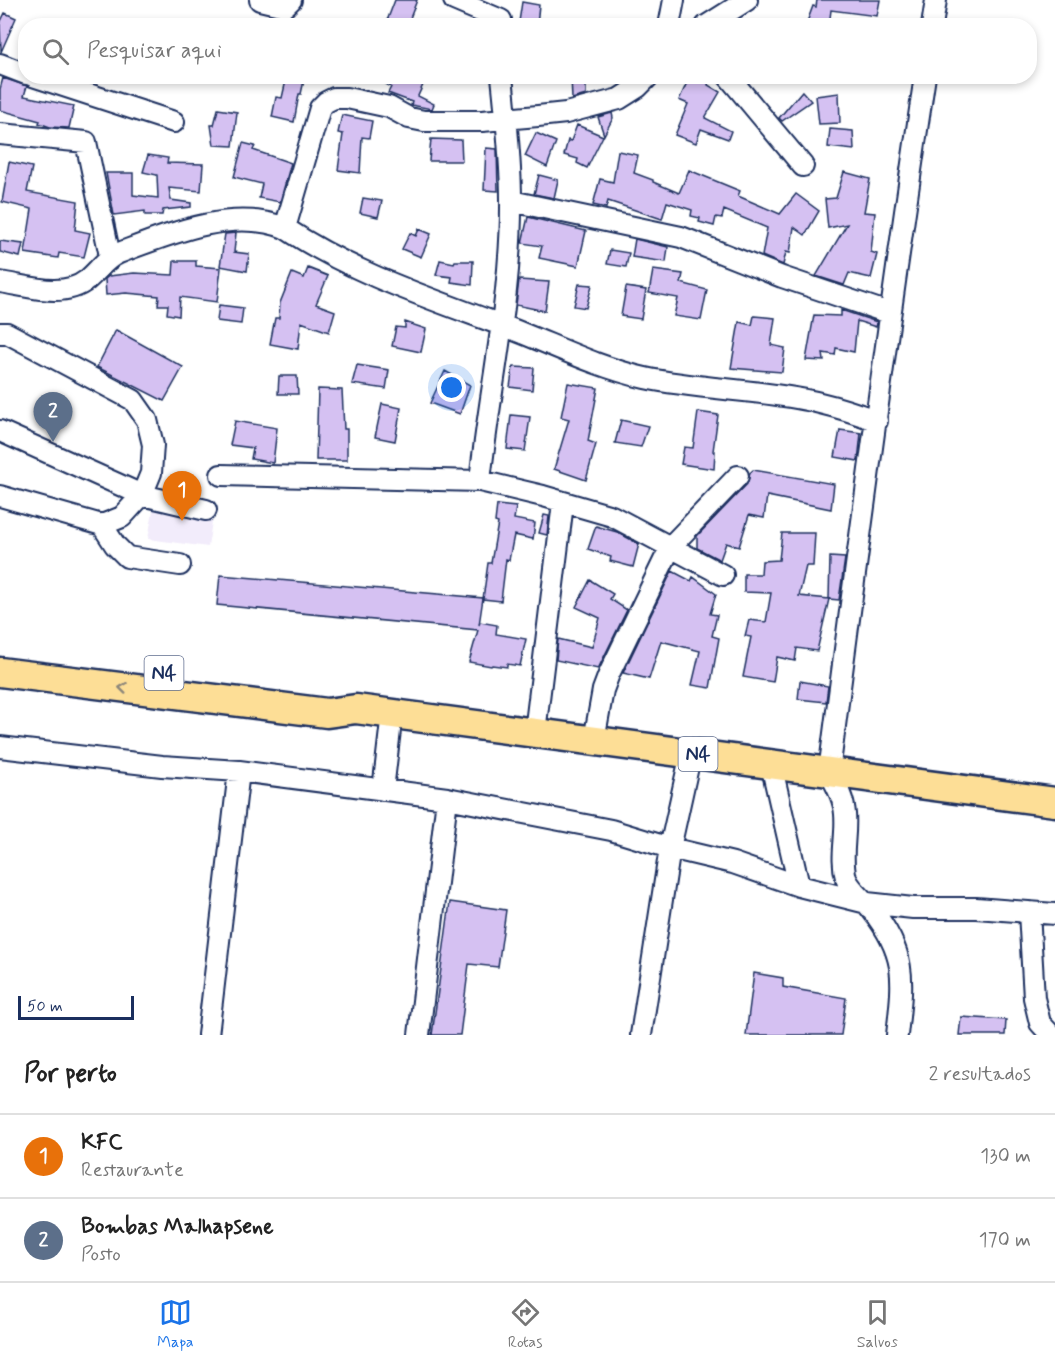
<!DOCTYPE html>
<html lang="pt">
<head>
<meta charset="utf-8">
<style>
	body { margin:0; font-family:Mynerve,sans-serif; background:#f2f2f2; color:#222 }
	.scale { position:absolute; left:18px; bottom:15px; width:116px; box-sizing:border-box; padding-left:6px; border:3px solid #1b2f5e; border-top:0; font-size:16px; line-height:21px; white-space:nowrap; color:#1b2f5e; -webkit-text-stroke:4px #fff; paint-order:stroke }
	.you { position:absolute; left:452px; top:388px; width:21px; height:21px; margin:-15px; border:4px solid #fff; border-radius:50%; background:#1a73e8; box-shadow:0 0 0 9px #1a73e833 }
	.badge { display:grid; place-items:center; width:39px; height:39px; border-radius:50%; background:#1a73e8; color:#fff; font-size:20px; font-weight:700 }
	.pin { position:absolute; translate:-50% -50px; filter:drop-shadow(0 2px 3px #0008) }
	.pin::after { content:''; position:absolute; top:32px; width:21px; height:18px; background:inherit; clip-path:polygon(0 0,100% 0,50% 100%) }
	.list { margin:0; padding:0; list-style:none }
	h2 { display:flex; justify-content:space-between; align-items:center; height:78px; margin:0; padding:0 24px; font-size:26px }
	h2 small { font-size:20px; font-weight:400; color:#767676 }
	.list li { display:grid; grid-template-columns:39px 1fr auto; gap:18px; align-items:center; box-sizing:border-box; height:84px; padding:0 24px; border-top:2px solid #e0e0e0 }
	.list b { display:block; font-size:22px; white-space:nowrap }
	.list p { margin:0; font-size:20px; white-space:nowrap; color:#767676 }
	.list em { font-size:20px; font-style:normal; color:#767676 }
	.icon { flex:none; width:33px; height:33px; fill:none; stroke:currentColor; stroke-width:2; stroke-linecap:round; stroke-linejoin:round }
	.map { position:relative; flex:none; width:1055px; height:1035px; overflow:hidden }
	.search { position:absolute; background:#fff; box-shadow:0 3px 9px #0003; left:18px; right:18px; top:18px; height:66px; display:flex; align-items:center; gap:15px; box-sizing:border-box; padding:0 21px; border-radius:24px; color:#767676; font-size:22px }
	.sheet { height:246px; background:#fff }
	nav { display:flex; justify-content:space-around; align-items:center; box-sizing:border-box; height:84px; border-top:2px solid #e0e0e0; background:#fff; font-size:16px; color:#767676 }
	nav a { display:grid; justify-items:center; gap:3px }
	nav .on { color:#1a73e8 }
	.map>svg:first-child { display:block }
</style>
</head>
<body>
<div class="map">
<svg width="1055" height="1035" viewBox="0 0 1055 1035">
	<rect width="100%" height="100%" fill="#fff"/>
	<filter id="ink" filterUnits="userSpaceOnUse"><feTurbulence type="fractalNoise" baseFrequency=".0167" numOctaves="2"/><feDisplacementMap in="SourceGraphic" scale="12" xChannelSelector="R" yChannelSelector="G"/><feConvolveMatrix kernelMatrix="1 2 1 2 8 2 1 2 1" color-interpolation-filters="sRGB"/></filter>
	<g filter="url(#ink)">
		<path fill="#f2ecfb" d="M156,493L215,503L208,547L148,539Z"/>
		<path fill="#d5c1f2" stroke="#1b2f5e" stroke-width="1.5" d="M395,0H417L407,26H385Z
			M817,0H880L877,16L831,10L829,26L807,22L813,6L816,7Z
			M522,2L539,5L537,25L519,22Z
			M5,13L16,18L1,52L0,23Z
			M287,76H305L301,94H299L294,122L272,117L276,97L282,98Z
			M373,76H427L418,96L434,104L432,109L411,105L412,102L388,93L391,87Z
			M571,76H586V95L572,99Z
			M690,76H711L708,85L720,92L705,118L731,131L728,139L701,129L696,143L675,135L688,104L679,100Z
			M3,78L27,86L24,96L74,106L69,128L50,127L39,123L40,121L0,110V89Z
			M802,91L811,101L782,121L779,118Z
			M839,93L840,123L819,124L816,96Z
			M218,109L237,112L233,146L214,145L211,125H214Z
			M612,113L613,118L604,135L598,117Z
			M342,115L372,121L369,138L362,137L360,173L338,170L343,134L338,133Z
			M577,125L603,136L587,168L577,163L578,159L564,155L568,140L571,141Z
			M830,129L853,131L854,150L828,147Z
			M536,133L556,142L547,167L525,156Z
			M431,139L461,140L462,161H429Z
			M243,143L255,146L253,150L291,163L280,202L259,198L262,184L234,177Z
			M486,148L497,149L498,191L484,190Z
			M618,151L638,155L634,173L653,180V182L679,193L689,170L740,191L738,196L780,214L796,194L819,211L805,235L794,227L790,253L786,252L783,265L762,256L767,228L724,210L722,218L716,217L714,226L699,222L700,218L691,216L692,210L667,202L662,219L608,201L606,208L593,205L600,179L613,182Z
			M148,155L168,158L167,163L203,164L201,191L169,188L171,200L191,203V207L163,210L162,215H145V211L114,215L106,173H133V195L158,198L157,175L143,172Z
			M9,162L32,167L27,192L78,201L75,230L90,233L84,257L59,253L58,258L25,253L32,209L2,202Z
			M844,172L870,179L864,212L875,213L871,252L877,254L871,278L849,273L844,285L816,276L847,224L828,228L825,199L836,198Z
			M539,175L558,180L554,198L534,194Z
			M363,198L382,201L378,217L360,213Z
			M528,217L586,231L578,266L539,258L542,246L522,243Z
			M419,229L431,234L421,257L402,249L410,233L416,236Z
			M236,233L234,252L249,254L247,271L220,266L225,234Z
			M635,239L668,247L666,262L632,257Z
			M0,241L23,244L20,257L0,252Z
			M610,250L629,253L626,267L607,264Z
			M440,260L454,263L455,261H473L472,285L451,282L452,277L436,275Z
			M174,261H196V266L221,268L217,302L180,297L179,316L167,314L168,305H158L159,296L126,293L106,295L105,279L109,276L134,273L173,275Z
			M308,268L328,276L316,304L335,311L329,332L301,322L298,349L270,344L275,318H279L280,303L292,273L304,278Z
			M653,270L683,274L681,283L707,290L701,320L674,316L678,298L649,293Z
			M519,280L549,282L545,311L516,305Z
			M579,284L592,285L586,308L574,306Z
			M626,287L646,290L641,319L621,316Z
			M219,305L243,308L241,324L217,321Z
			M841,310L877,322L876,327L857,321L854,352L836,348L835,355L823,353L824,361L806,360L814,315L841,316Z
			M754,316L775,318L771,345L785,348L782,372L731,368L739,322L752,325Z
			M405,322L426,329L421,352L392,346L396,327L405,328Z
			M116,330L183,367L164,401L97,367Z
			M357,365L389,370L386,389L352,384Z
			M513,367L534,368L532,390L510,387Z
			M445,371L470,385L460,414L430,403Z
			M279,376H297L298,394H278Z
			M568,383L598,388L588,441L596,444L586,480L554,469L569,419L561,417Z
			M318,389L342,390L344,429H347V460H316Z
			M382,404L401,408L395,441L375,437Z
			M698,412L718,415L713,451H715L714,469L681,464L684,447L693,448Z
			M511,415L530,417L525,451L507,449Z
			M621,420L648,426L641,447L615,443Z
			M235,421L277,428L273,463L251,459L253,448L230,445Z
			M840,430L861,433L858,461L835,457Z
			M753,470L834,484L831,509L767,496L764,518L749,515L739,547L726,543L720,560L697,548V536L747,484L750,473Z
			M497,505L516,507L514,519L535,523L533,539L514,535L509,560L506,559L501,601L483,599L488,563H491L498,523L495,522Z
			M544,515L549,516L547,535L539,533Z
			M596,526L617,532L639,544L633,567L610,561L611,557L588,549Z
			M782,533H815L813,566H806L799,596L829,599L817,651L797,648L795,661L777,657L773,682L743,677L751,637L745,636L749,620L766,622L771,593L744,592V574H761L762,561L779,560Z
			M830,557L845,558L839,600L829,599Z
			M672,571L691,581L693,577L716,594L710,614L717,615L712,636L719,638L710,688L692,685L700,651L661,641L649,679L623,673Z
			M220,575L483,598L479,625L480,622L497,625L496,634L526,639L520,666L507,664V667L492,665L491,666L469,662L478,630L217,605Z
			M590,580L613,594L610,599L627,610L598,669L556,660L558,639L592,647L600,618L576,607Z
			M800,681L828,686L826,702L798,699Z
			M450,902L506,910L498,967L469,964L460,1035H432Z
			M754,973L783,978V987L846,998L841,1035H746Z
			M961,1017L1006,1020L1005,1035H959Z"/>
		<g fill="none" stroke-linecap="round" stroke-linejoin="round">
			<g stroke="#1b2f5e" stroke-width="24">
				<path id="minor" d="M260,0L285,6L291,0
					M454,0L501,20
					M669,26L674,0
					M706,26L747,0
					M932,26L936,0
					M0,64L26,74
					M33,76L174,122
					M728,76L803,166
					M0,134L86,142L110,256
					M511,201L681,237L782,277L889,313
					M285,228L320,108L326,102L334,98H347L389,107L409,118L424,121H482L538,116L566,113L619,99L638,87L649,76
					M0,282C27,286 64,299 87,280C98,271 106,258 119,253C169,234 233,207 285,228C352,273 429,298 504,326C552,344 596,367 645,378C702,390 760,389 816,402C837,407 857,413 877,421
					M0,333H7L133,400L147,420L153,445L151,473L142,495L122,517L102,525L0,496
					M0,431L142,495L206,510
					M221,475L480,481L543,496L612,516L723,575
					M480,481C490,387 512,294 511,199C511,159 506,117 502,76
					M102,525L115,545L127,557L180,565
					M535,732L563,503
					M594,740L603,690L609,674L671,546L738,476
					M0,747L162,766L239,771L447,798L611,830L670,848L733,863L799,886L867,903L913,908H976L1055,914
					M771,764L799,886
					M383,790L392,713
					M1029,912L1034,998L1040,1023L1051,1035
					M208,1035L239,771
					M419,1035L447,798
					M641,1035L670,848L691,753
					M897,1035C903,980 908,956 872,910C865,900 850,890 846,878C840,857 847,836 845,814C844,799 836,785 829,772C859,540 890,308 925,76"/>
			</g>
			<g stroke="#1b2f5e" stroke-width="33">
				<path id="highway" d="M0,672L327,713L356,709L1055,802"/>
			</g>
			<use href="#minor" stroke="#fff" stroke-width="20"/>
			<use href="#highway" stroke="#fdde96" stroke-width="28"/>
		</g>
		<defs><path id="oneway-chevron" d="M-2-3.5L2.5 0L-2 3.5" fill="none" stroke-width="1.6" stroke-linecap="round" stroke-linejoin="round" transform="scale(1.5)"/></defs>
		<use stroke="#8c867a" href="#oneway-chevron" transform="translate(123 688) rotate(-173)"/>
	</g>
	<g text-anchor="middle" stroke-width="4.5" stroke-linejoin="round" paint-order="stroke">
		<g fill="#fff" stroke="#5f6d8e" stroke-width="1.5">
			<rect x="144.5" y="656" width="39" height="34" rx="4.5"/>
			<rect x="678.5" y="737" width="39" height="34" rx="4.5"/>
		</g>
		<g font-size="20" font-weight="bold" fill="#1b2f5e">
			<text x="164" y="680">N4</text>
			<text x="698" y="761">N4</text>
		</g>
	</g>
</svg>
<div class="scale">50 m</div>
<div class="you"></div>
<div class="pin badge" style="left:182px;top:521px;background:#e8710a">1</div>
<div class="pin badge" style="left:53px;top:442px;background:#5c6f8a">2</div>
<div class="search"><svg class="icon" aria-label="search" viewBox="0 0 24 24"><circle cx="10" cy="10" r="6"/><path d="M15 15l6 6"/></svg>Pesquisar aqui</div>
</div>
<section class="sheet">
<h2>Por perto<small>2 resultados</small></h2>
<ul class="list">
<li><span class="badge" style="background:#e8710a">1</span><div><b>KFC</b><p>Restaurante</p></div><em>130 m</em></li>
<li><span class="badge" style="background:#5c6f8a">2</span><div><b>Bombas Malhapsene</b><p>Posto</p></div><em>170 m</em></li>
</ul>
</section>
<nav>
<a class="on"><svg class="icon" aria-label="map" viewBox="0 0 24 24"><path d="M3 6l6-2 6 2 6-2v14l-6 2-6-2-6 2zM9 4v14M15 6v14"/></svg>Mapa</a>
<a><svg class="icon" aria-label="directions" viewBox="0 0 24 24"><path d="M12 3l9 9-9 9-9-9zM9 14v-3h6M13 9l2 2-2 2"/></svg>Rotas</a>
<a><svg class="icon" aria-label="saved" viewBox="0 0 24 24"><path d="M7 4h10v16l-5-4-5 4z"/></svg>Salvos</a>
</nav>
</body>
</html>
